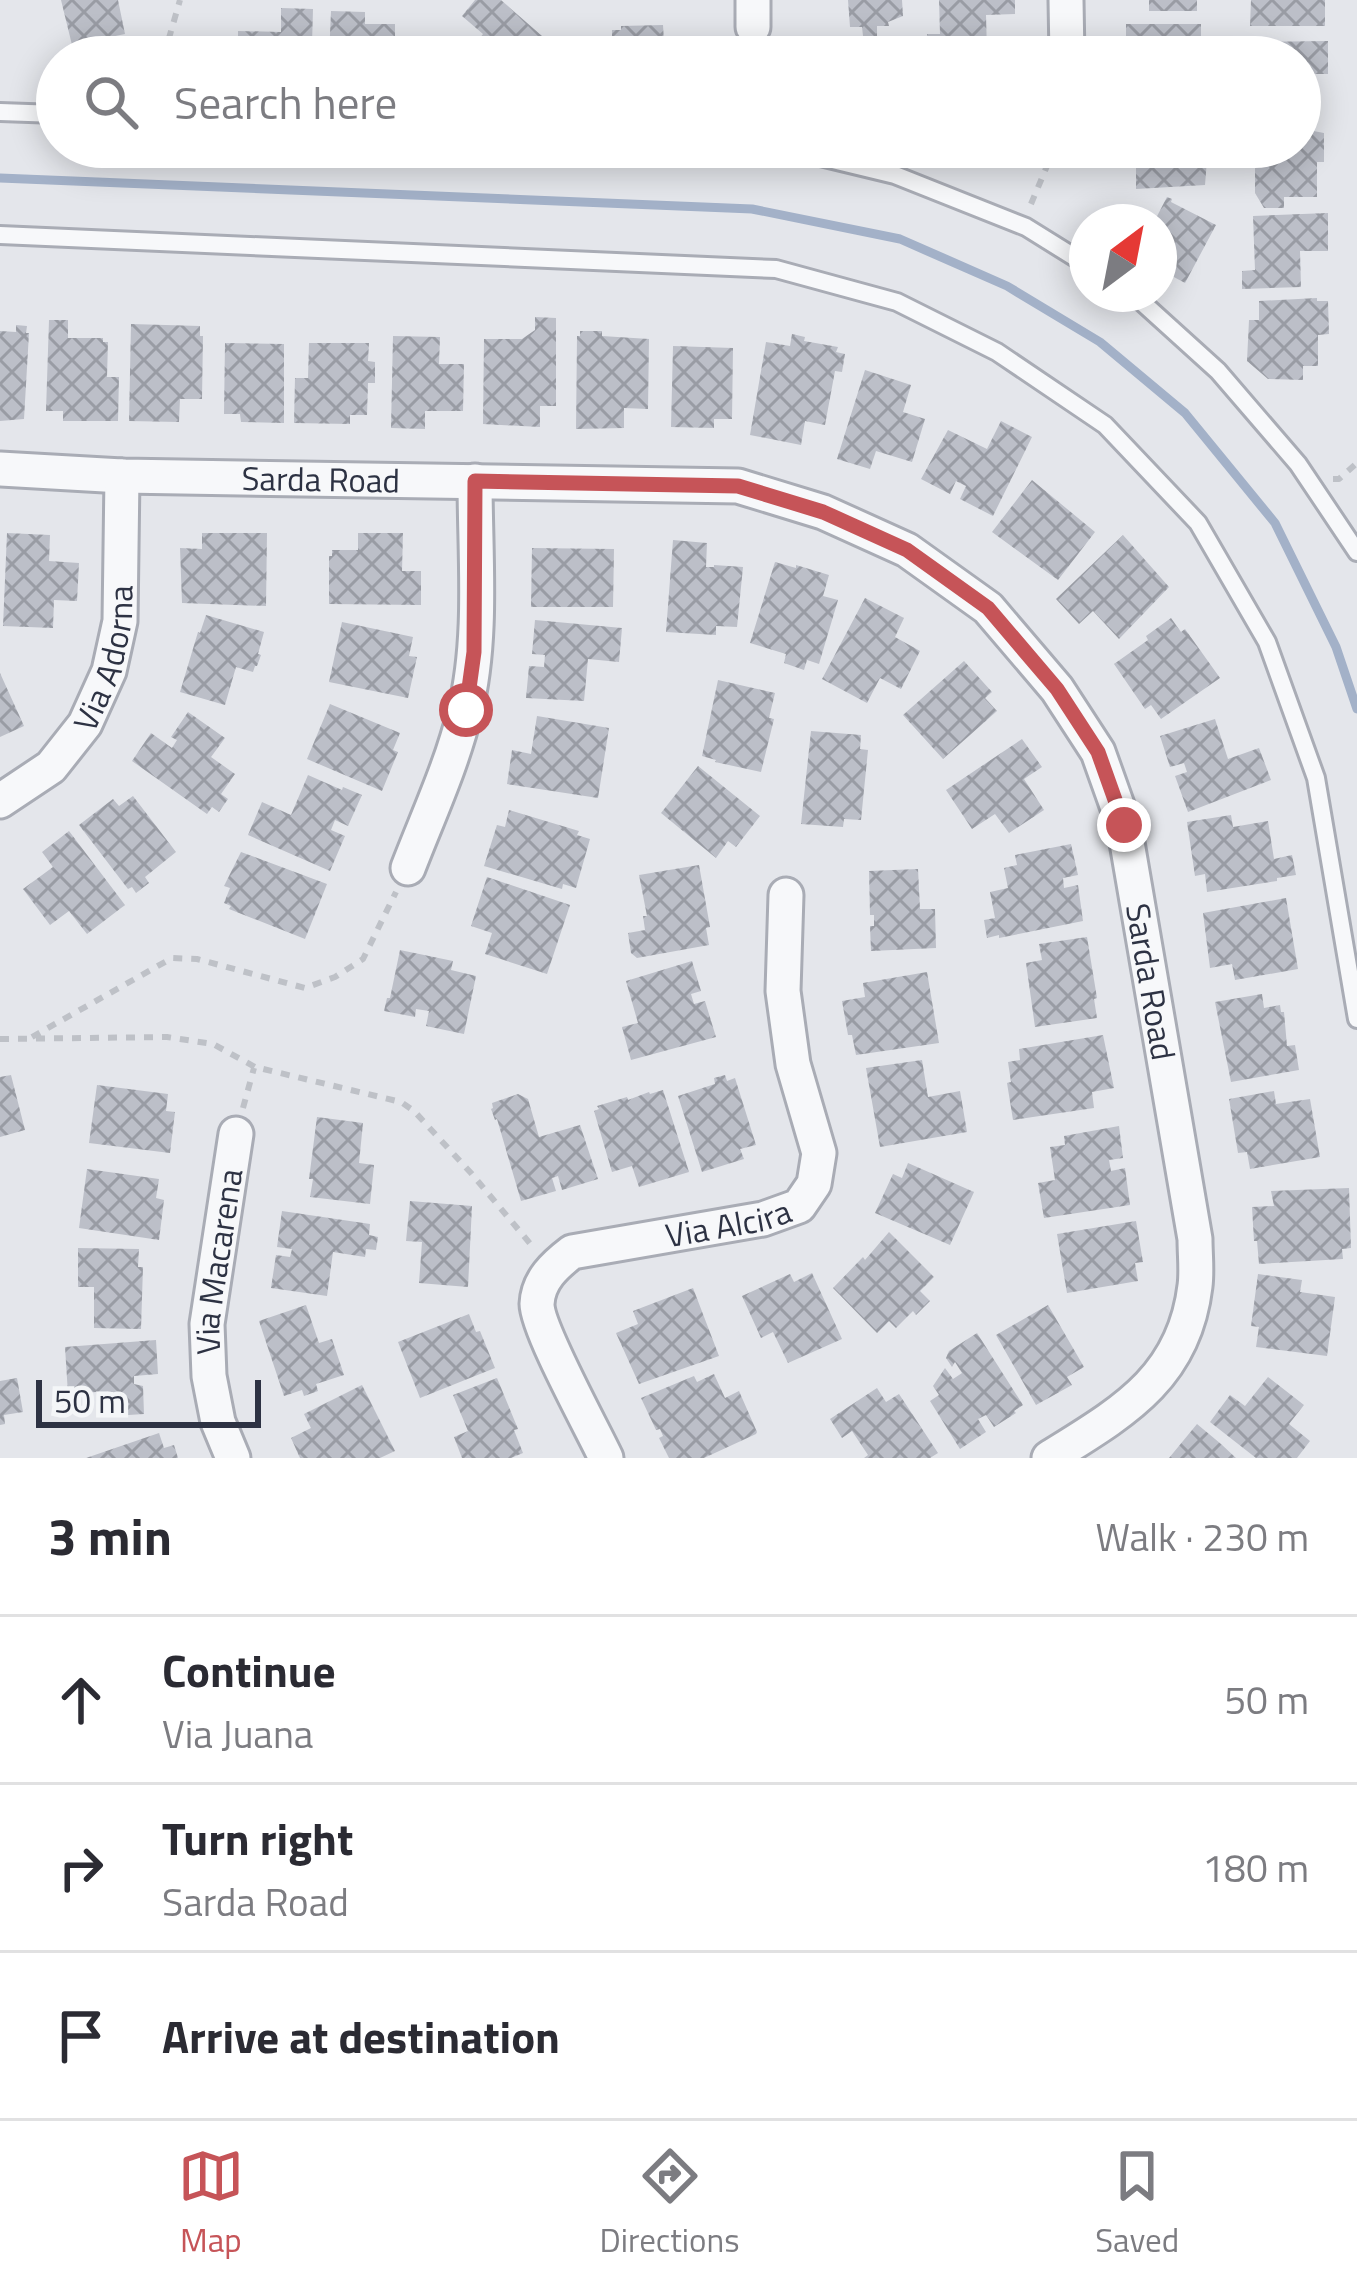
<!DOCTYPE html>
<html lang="en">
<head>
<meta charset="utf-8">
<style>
	body { margin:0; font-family:"Titillium Web",sans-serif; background:#f2f2f3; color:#2b2b33 }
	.compass { position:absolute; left:1069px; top:204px; width:108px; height:108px; border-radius:50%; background:#fff; box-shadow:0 6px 30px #0003; rotate:32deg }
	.scale { position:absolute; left:36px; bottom:30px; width:225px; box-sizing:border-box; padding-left:12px; border:6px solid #2d3243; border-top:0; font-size:33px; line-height:42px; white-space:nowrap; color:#2d3243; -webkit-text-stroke:9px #f4f6f8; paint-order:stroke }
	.stop { position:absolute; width:36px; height:36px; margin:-27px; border:9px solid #c65458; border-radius:50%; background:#fff }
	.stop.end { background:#c65458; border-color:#fff; box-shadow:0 3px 12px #0008 }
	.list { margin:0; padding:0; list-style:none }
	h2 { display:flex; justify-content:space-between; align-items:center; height:156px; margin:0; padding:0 48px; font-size:51px }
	h2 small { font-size:39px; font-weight:400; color:#7c7c81 }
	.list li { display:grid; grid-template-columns:78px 1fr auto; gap:36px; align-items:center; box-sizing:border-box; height:168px; padding:0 48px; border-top:3px solid #e1e1e2 }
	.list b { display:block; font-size:45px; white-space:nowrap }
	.list p { margin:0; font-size:39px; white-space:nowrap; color:#7c7c81 }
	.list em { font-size:39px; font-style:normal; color:#7c7c81 }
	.icon { flex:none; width:66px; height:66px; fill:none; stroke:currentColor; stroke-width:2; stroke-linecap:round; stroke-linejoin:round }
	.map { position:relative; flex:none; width:1357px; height:1458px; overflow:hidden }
	.search { position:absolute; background:#fff; box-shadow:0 6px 30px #0003; left:36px; right:36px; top:36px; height:132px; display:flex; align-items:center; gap:30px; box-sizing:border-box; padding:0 42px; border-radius:66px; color:#7c7c81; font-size:45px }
	.sheet { height:660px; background:#fff }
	nav { display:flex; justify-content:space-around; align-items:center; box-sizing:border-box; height:168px; border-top:3px solid #e1e1e2; background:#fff; font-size:33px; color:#7c7c81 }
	nav a { display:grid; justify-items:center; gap:6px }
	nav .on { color:#c65458 }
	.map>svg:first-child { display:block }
</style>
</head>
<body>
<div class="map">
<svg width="1357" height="1458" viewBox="0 0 1357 1458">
	<defs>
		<pattern id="building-cross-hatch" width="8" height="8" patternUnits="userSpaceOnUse" patternTransform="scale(3)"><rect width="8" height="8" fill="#bcbfc8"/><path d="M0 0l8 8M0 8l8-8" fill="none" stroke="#999ca4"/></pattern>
	</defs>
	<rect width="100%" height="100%" fill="#e4e6eb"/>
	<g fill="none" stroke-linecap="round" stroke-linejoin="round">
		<path stroke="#a3b1c8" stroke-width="9" d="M0,178L752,209L900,239L1007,286L1100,342L1185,413L1275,523L1336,647L1357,709"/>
	</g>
	<path fill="url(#building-cross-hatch)" d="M61,0H118L125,34L72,45Z
		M475,0H501L542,36L532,48L539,54L536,57H465L483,34L462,16Z
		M848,0H902L903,16L888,22L889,26H877V36H863L862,27H850Z
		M939,0H1015V14L986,15L987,52L927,53V34H940Z
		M1149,0H1197V11H1149Z
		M1251,0H1325V26H1250Z
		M281,8L313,9L312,44L298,43V57H238V31L281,32Z
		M331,11L365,12V24H395V57H329Z
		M1126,24H1201V57H1126Z
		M663,25L665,57H612V30H621V26Z
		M1328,41V74H1300V57H1254L1253,42Z
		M1308,130L1324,133V162H1317V197H1284V208H1264L1255,193V163H1259V147H1300V132Z
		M1161,147H1208L1205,185L1136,189V152H1161Z
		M1167,197L1172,199L1171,202L1216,225L1185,283L1159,269V222H1154Z
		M1328,213V251H1300L1301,287L1242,289V271L1255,270L1253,216Z
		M1317,298V301H1328L1329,334L1318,335V366H1303V380L1268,379L1247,361L1249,320H1259V301Z
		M535,317L556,318V406H540V427L483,424L484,339H522L535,330Z
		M49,320H68V338H103V342H108L107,377H119L118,421H63V411H46Z
		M131,324L200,326V336H203L202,399H180L179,422L129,421Z
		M16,325L27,326L26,333H29L24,419L0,421V331L16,332Z
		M580,331H602V336L649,339L648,409L624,408V428L576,429L577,336H580Z
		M792,334L805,337L804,341L838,347L836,352L845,354L842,372L835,371L825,425L805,421L801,445L750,435L766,342L790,346Z
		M393,336L440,337L439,364H464L463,411H425V429L391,428Z
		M225,343L284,344V423L241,422L240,414H224Z
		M309,343H369L368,361L375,362V383H368L367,415H350V424L294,423L295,378H308Z
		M673,346L733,348L732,419H714V428L671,427Z
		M865,370L911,385L903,412L925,419L912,462L876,451L870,469L837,459Z
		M1001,421L1032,437L993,516L960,499L966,486L956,481L950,494L921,479L948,430L987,449Z
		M1032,480L1095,532L1058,580L992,532Z
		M7,533L50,535L49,561L79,563L77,601L54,600L53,628L3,626Z
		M202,533H267L266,606L182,603L180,548L202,549Z
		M358,533H403L402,571H421V605L329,604V556H332V550H358Z
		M1123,535L1169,587L1119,639L1093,611L1079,624L1056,599Z
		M673,540L707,543L706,567H714V565L743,567L737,627L716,626V635L666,632Z
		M532,548L614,549L613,607H531Z
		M775,562L796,568V565L829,575L823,596L838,600L819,664L807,660L804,670L784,663L786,654L750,643Z
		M865,598L904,618L895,637L920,651L901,689L880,678L867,703L822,679Z
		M206,615L264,632L258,654L261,655L257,666H255L253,672L236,667L225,705L180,692L198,632L200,633Z
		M1171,618L1181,632L1185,629L1220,678L1161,719L1151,705L1145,709L1114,664L1148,640L1146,636Z
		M535,620L622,628L619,662L588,659L584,701L526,698L529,666L544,667L545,655L532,654Z
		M342,622L413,637L409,656L417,657L408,698L329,682Z
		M964,661L992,692L985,698L997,711L943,759L903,715Z
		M0,673L24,726L0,737Z
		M718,680L775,693L769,718L774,719L761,772L715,762L716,760L702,756Z
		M330,704L400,733L393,750L398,752L382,791L307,759Z
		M188,712L225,738L211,757L235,774L221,794L228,799L219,812L212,807L207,814L132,761L151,733L172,748L177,740L171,737Z
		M537,716L609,728L598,798L507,784L512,750L531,754Z
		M1215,719L1228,759L1259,748L1271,780L1188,812L1175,776L1187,772L1184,763L1170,767L1160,736Z
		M811,731L861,735L860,749L868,750L861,820L844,819L843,827L801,824Z
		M1022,739L1042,767L1024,779L1044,810L1009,833L995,814L972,829L946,790Z
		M698,766L760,816L736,847L728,841L716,858L661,813Z
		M308,775L342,790L343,787L362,795L348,826L335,820L331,830L345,836L330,871L248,835L262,802L291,815Z
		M133,796L176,852L145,877L149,883L136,893L132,887L128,889L79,825L113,799L119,806Z
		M509,810L579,831L577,835L590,839L576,888L563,884L562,889L484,866L497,825L505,827Z
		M1231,815L1233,827L1268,821L1274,859L1292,855L1296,875L1277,878V881L1207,892L1205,874L1195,876L1187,822Z
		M69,831L125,905L87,934L69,911L50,925L23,889L53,867L42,852Z
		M1071,844L1078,875L1063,878L1064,888L1078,885L1083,921L999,938V935L987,938L984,920L995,918L990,892L1008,888L1004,868L1017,865L1015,855Z
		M241,852L327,884L305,939L229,909L231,906L224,903L230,888L224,886Z
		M699,865L710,927L706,928L709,945L637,958L631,953L628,933L645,930L643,916H647L639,875Z
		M918,869L920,909H935L936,948L871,951L870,926H874V915H870L869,871Z
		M487,877L570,905L547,974L485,954L492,933L471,926Z
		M1286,898L1298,969L1235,980L1232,964L1210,968L1203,913Z
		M1087,937L1097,998L1094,999L1097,1018L1035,1027L1026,963L1042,960L1039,944Z
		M400,950L453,961L451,970L476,976L464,1034L426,1026L429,1011L416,1009L415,1017L384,1011L387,998H390Z
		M692,961L701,991L691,994L694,1004L705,1001L716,1037L631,1060L622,1027L638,1023L626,981Z
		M927,972L939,1043L856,1055L852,1035H848L842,1001L865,997L863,983Z
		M1262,994L1264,1008L1280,1005L1281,1012H1284L1287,1046L1295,1045L1299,1070L1231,1082L1215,1002Z
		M1103,1035L1114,1088L1092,1092L1094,1108L1013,1120L1007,1083L1011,1082L1008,1062L1020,1060L1019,1049Z
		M922,1060L928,1097L960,1091L967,1132L880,1147L866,1068Z
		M11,1075L25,1130L0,1137V1077Z
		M725,1075L727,1081L735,1078L756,1145L740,1149L744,1159L702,1172L678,1096L715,1084L714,1078Z
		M97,1085L168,1094L166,1111L175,1112L170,1153L89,1143Z
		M663,1090L689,1172L639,1187L632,1166L612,1172L594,1111L599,1109L597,1106L627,1097L628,1100L649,1092L650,1094Z
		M1274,1091L1276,1104L1310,1099L1320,1157L1250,1169L1247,1152L1238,1153L1229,1099Z
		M518,1094L528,1099L539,1137L580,1125L598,1179L562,1190L558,1176L552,1178L556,1191L521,1201L497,1119L495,1120L491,1109L493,1108L492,1103Z
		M317,1117L363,1123L359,1163L374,1165L370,1204L310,1197L313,1179H309Z
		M1119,1126L1123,1158L1109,1160L1111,1171L1125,1168L1130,1205L1044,1218L1038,1183L1055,1180L1050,1147L1065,1145L1064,1136Z
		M908,1163L974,1192L950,1245L875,1213L893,1174L902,1178Z
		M87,1169L159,1179L156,1198L164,1200L159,1240L79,1228Z
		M1349,1188L1351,1248L1342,1249L1343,1259L1259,1264L1257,1241H1254L1252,1207L1274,1206L1271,1191Z
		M410,1201L472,1206L468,1287L419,1283L422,1242L406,1241Z
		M282,1211L370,1224L369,1235L378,1237L376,1250L366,1249L365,1257L333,1252L327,1296L271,1288L276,1255L290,1257L292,1249L277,1247Z
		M1136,1221L1143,1262L1135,1263L1138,1281L1067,1293L1057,1234Z
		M889,1232L934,1277L920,1291L930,1301L916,1315L913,1311L896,1328L889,1321L877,1333L833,1288L863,1257L865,1260Z
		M78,1248L139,1249L138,1267H143L141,1329L94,1328V1287H78Z
		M812,1273L842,1339L788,1363L773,1332L761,1338L742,1296L790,1274L794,1282Z
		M1258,1274L1302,1280L1300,1292L1335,1297L1327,1356L1256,1347L1259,1327L1251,1326Z
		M693,1288L719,1356L639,1384L616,1333L638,1324L633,1311Z
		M306,1305L319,1343L332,1339L344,1375L316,1384L318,1391L304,1396L302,1390L284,1396L259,1321Z
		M1048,1305L1084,1367L1067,1377L1072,1385L1036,1405L996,1335Z
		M469,1314L476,1332L480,1331L495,1368L420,1398L398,1342Z
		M977,1333L1023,1405L1014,1411L1016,1413L994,1427L986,1415L978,1419L986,1432L960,1449L930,1401L939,1395L933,1386L945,1368L953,1379L962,1373L955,1362L952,1367L946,1358L949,1351Z
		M156,1340L158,1374L134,1376V1384L143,1386L144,1414L98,1417L96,1392L68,1394L65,1347Z
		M714,1374L725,1398L739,1391L757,1432L756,1434L704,1458H669L659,1438L663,1436L660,1429L656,1430L641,1398L694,1376L697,1382Z
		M1268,1377L1304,1405L1289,1424L1310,1441L1297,1458H1256L1210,1422L1230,1395L1245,1406Z
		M17,1378L23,1412L4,1415L5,1424L0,1425V1381Z
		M497,1378L518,1429L514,1430L523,1453L511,1458H462L454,1437L468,1431L453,1395Z
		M362,1385L395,1451L380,1458H300L291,1438L311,1428L304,1414Z
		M877,1388L886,1402L899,1394L938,1453L930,1458H864L868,1455L852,1431L842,1438L830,1419Z
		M1197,1424L1221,1444L1236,1458H1169Z
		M159,1433L164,1448L174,1445L178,1458H86Z"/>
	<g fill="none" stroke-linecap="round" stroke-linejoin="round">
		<g stroke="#a9acb5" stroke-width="22">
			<path id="service" d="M0,112L57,114
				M779,147L895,175L1026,227L1087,265
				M0,235L776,269L897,302L997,352L1105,425L1198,523L1267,642L1316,778L1357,1019
				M1133,294L1218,371L1298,464L1357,552"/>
		</g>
		<g stroke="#a9acb5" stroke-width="39">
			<g id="minor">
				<path d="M1066,0L1067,57"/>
				<path d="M753,27V0"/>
				<path id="s1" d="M0,469L122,476L738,486L823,512L907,550L988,608L1057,689L1098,752L1124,825L1195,1239C1195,1255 1197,1271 1195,1286C1184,1379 1121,1413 1049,1458"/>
				<path id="s2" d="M0,801L51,767L85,724L109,671L120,621L122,476"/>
				<path d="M408,868C428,816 452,765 465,711C483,639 475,555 475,481"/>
				<path id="s3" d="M233,1458L218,1422L209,1376L207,1324L236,1134"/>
				<path id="s4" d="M606,1458C593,1430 537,1329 537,1304C538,1280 555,1265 572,1252L763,1219L799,1206L814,1184L819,1153L793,1064L783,991L786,895"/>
			</g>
		</g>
		<path stroke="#bec1c7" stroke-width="6" stroke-dasharray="9 9" stroke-linecap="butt" d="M169,57L167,45L180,0
			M1031,204L1055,147
			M1333,479H1339L1357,463
			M32,1037L172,958L197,959L305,988L335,977L363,959L396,892
			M0,1039L167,1037L213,1044L255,1067L401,1102L414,1111L471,1173L533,1247
			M243,1108L254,1068"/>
		<use href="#service" stroke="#f7f8fa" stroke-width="16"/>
		<use href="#minor" stroke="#f7f8fa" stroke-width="33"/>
	</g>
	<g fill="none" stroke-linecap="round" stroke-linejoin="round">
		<path stroke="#c65458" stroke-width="15" d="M466,710L474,652L475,481L738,486L823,512L907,550L988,608L1057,689L1098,752L1124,825"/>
	</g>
	<g text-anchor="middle" stroke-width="10" stroke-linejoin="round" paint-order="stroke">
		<g font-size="33" fill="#2d3243" stroke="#f4f6f8">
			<text dy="12" stroke="none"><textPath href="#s1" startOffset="321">Sarda Road</textPath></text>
			<text dy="12" stroke="none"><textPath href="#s2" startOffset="186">Via Adorna</textPath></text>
			<text dy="12" stroke="none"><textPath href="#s1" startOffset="1437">Sarda Road</textPath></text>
			<text dy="12" stroke="none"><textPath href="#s4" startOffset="393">Via Alcira</textPath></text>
			<text dy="12" stroke="none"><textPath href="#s3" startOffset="201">Via Macarena</textPath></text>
		</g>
	</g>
</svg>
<svg class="compass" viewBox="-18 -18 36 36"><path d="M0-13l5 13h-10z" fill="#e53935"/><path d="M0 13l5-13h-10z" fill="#7c7c81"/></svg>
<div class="scale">50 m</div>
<div class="stop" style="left:466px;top:710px"></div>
<div class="stop end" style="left:1124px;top:825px"></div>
<div class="search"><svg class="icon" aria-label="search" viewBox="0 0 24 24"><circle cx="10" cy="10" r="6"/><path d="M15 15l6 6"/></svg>Search here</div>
</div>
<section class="sheet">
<h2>3 min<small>Walk · 230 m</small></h2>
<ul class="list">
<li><svg class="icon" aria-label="ahead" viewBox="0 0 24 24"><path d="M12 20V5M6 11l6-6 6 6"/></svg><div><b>Continue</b><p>Via Juana</p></div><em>50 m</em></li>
<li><svg class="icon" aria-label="right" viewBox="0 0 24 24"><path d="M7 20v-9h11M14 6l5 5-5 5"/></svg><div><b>Turn right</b><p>Sarda Road</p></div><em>180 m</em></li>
<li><svg class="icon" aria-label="arrive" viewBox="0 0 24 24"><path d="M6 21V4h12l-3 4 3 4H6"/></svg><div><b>Arrive at destination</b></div></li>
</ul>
</section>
<nav>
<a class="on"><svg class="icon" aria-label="map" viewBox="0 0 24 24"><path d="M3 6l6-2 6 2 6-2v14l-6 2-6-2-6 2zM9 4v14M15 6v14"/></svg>Map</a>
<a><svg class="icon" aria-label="directions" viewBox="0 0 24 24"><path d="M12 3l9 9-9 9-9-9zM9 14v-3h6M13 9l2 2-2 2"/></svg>Directions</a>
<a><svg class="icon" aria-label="saved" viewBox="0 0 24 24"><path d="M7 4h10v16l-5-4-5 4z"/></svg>Saved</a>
</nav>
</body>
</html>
